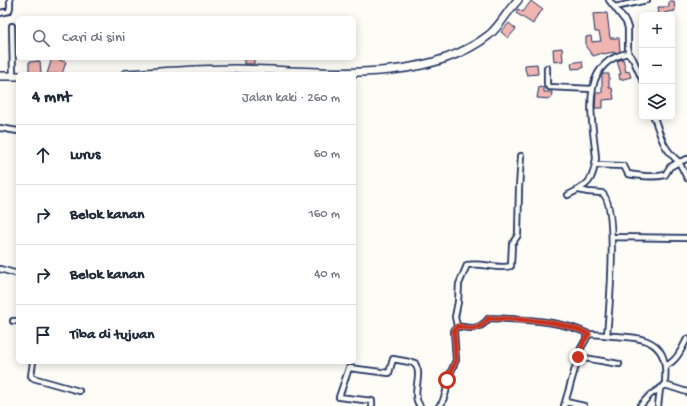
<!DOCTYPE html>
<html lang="id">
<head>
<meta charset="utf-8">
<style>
	body { margin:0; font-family:"Gochi Hand",sans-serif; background:#f2f2f3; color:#1f2937 }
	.controls { position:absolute; right:12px; top:12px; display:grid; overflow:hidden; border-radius:6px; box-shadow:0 2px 10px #0003 }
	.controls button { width:36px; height:36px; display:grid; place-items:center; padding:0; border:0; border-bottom:1px solid #e0e1e3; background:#fff; color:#1f2937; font:20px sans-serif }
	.stop { position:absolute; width:12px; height:12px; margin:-9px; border:3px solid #c8321e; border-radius:50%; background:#fff }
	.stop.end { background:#c8321e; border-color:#fff; box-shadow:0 1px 4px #0008 }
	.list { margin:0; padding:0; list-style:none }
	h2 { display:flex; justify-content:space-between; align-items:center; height:52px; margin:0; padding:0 16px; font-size:17px }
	h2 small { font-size:13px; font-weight:400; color:#747a83 }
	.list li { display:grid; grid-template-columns:26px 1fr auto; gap:12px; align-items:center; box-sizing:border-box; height:60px; padding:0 16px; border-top:1px solid #e0e1e3 }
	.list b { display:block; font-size:15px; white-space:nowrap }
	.list em { font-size:13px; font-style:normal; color:#747a83 }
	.icon { flex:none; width:22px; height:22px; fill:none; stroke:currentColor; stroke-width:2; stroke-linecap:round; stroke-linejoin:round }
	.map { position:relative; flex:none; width:687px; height:406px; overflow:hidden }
	.search { position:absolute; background:#fff; box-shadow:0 2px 10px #0003; left:16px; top:16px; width:340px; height:44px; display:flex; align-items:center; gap:10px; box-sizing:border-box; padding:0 14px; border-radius:6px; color:#747a83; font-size:15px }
	.panel { position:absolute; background:#fff; box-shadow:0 2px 10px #0003; left:16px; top:72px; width:340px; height:292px; border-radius:6px }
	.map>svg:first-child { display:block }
</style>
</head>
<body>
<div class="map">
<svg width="687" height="406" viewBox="0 0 687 406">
	<rect width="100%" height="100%" fill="#fdfcf7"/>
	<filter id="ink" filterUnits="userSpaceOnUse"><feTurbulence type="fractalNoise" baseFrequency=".025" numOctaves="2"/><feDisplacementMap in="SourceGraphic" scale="8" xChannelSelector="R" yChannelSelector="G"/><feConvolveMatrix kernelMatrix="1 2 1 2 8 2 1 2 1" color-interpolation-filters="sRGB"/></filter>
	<g filter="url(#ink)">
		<path fill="#f0b4b1" stroke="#1b2f5e" d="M531,1L543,10L539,14H538L533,24L516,13L518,9L523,12Z
			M669,1H674L675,11L667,12V13H664V15H659L658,7H669Z
			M607,13L610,38H619L620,52L615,54L614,52L603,54V53L593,56L586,47V37L591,36L592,42L601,41L599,32H595L593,14Z
			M509,23L516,29L508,38L501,32Z
			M562,48L563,61L554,62L553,49Z
			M52,58L66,62L62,74H47Z
			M245,58H254V64H245Z
			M623,59L626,72L629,71L631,77L620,80L619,74H621L617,61Z
			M40,61L41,74H29V62Z
			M582,61L583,68L572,69L571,63Z
			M537,64L538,74L527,75L525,69V65Z
			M602,74H609V88H612L614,99L603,100V108H595L596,93H602Z
			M539,87L544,88V92H552L551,99L537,98Z"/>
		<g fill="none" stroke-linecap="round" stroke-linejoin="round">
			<g stroke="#1b2f5e" stroke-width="8">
				<path id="street" d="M609,0L626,22L628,28V53L633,59L642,79
					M615,7L647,0
					M0,13L9,11L10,7V0
					M12,26L13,76
					M547,68V85L549,87L592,89
					M0,128L18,131
					M687,159L679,162L687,178
					M595,165L624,166L628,174C640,176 653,178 665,175L670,167L679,162C662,147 661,137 654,117
					M579,190L588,192L602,193C619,204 609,313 607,335
					M568,195C589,185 593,181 596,158C593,121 577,63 628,53
					M612,237L687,238
					M0,269L18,274
					M13,321H18
					M457,326L455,317L458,302L459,284L467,265C483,262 497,270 511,266L512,244L518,235L519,188L521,156
					M579,357L619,364
					M33,362L31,376L33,378L79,391
					M665,366C677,361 681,350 687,339
					M566,402L584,406
					M372,406V401L339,397L349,368L389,373L393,359L415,363C416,366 418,369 418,372C419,383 412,396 420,406
					M439,406L442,403L446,392L447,381L456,360L454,331L457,326C471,329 480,330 489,318C523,320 557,319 589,334
					M564,406L581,348L589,334C597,334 605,335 614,336C636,337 662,338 665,366C666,372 665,379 665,385L687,392
					M640,406L650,395L665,385
					M658,406L660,389"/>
			</g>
			<g stroke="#1b2f5e" stroke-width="10">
				<path id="secondary" d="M125,74C162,72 199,69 236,69C314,70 423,87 489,35C501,25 507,11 518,0
					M0,76H18"/>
			</g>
			<use href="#street" stroke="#fdfcf7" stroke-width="4.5"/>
			<use href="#secondary" stroke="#fdfcf7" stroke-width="7"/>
		</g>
	</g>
	<g fill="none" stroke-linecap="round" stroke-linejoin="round" filter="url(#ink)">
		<path stroke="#c8321e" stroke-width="5" d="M447,380L456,360L454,331L457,326C471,329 480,330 489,318C523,320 557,319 589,334L584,341L578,357"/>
	</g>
</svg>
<div class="controls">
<button>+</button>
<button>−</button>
<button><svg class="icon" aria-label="layers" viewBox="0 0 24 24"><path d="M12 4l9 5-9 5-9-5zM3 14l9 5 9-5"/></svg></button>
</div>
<div class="stop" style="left:447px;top:380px"></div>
<div class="stop end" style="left:578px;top:357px"></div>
<div class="search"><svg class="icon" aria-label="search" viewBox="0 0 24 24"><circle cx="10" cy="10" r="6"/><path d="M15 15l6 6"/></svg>Cari di sini</div>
<section class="panel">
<h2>4 mnt<small>Jalan kaki · 260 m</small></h2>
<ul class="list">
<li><svg class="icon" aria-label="ahead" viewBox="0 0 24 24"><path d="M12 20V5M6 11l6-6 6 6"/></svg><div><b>Lurus</b></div><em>60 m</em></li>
<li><svg class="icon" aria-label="right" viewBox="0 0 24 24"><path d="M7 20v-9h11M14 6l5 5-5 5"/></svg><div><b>Belok kanan</b></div><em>160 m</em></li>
<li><svg class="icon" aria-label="right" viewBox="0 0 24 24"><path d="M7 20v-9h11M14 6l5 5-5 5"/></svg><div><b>Belok kanan</b></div><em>40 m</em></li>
<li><svg class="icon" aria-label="arrive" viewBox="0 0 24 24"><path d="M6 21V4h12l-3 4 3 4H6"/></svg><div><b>Tiba di tujuan</b></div></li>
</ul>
</section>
</div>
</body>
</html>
